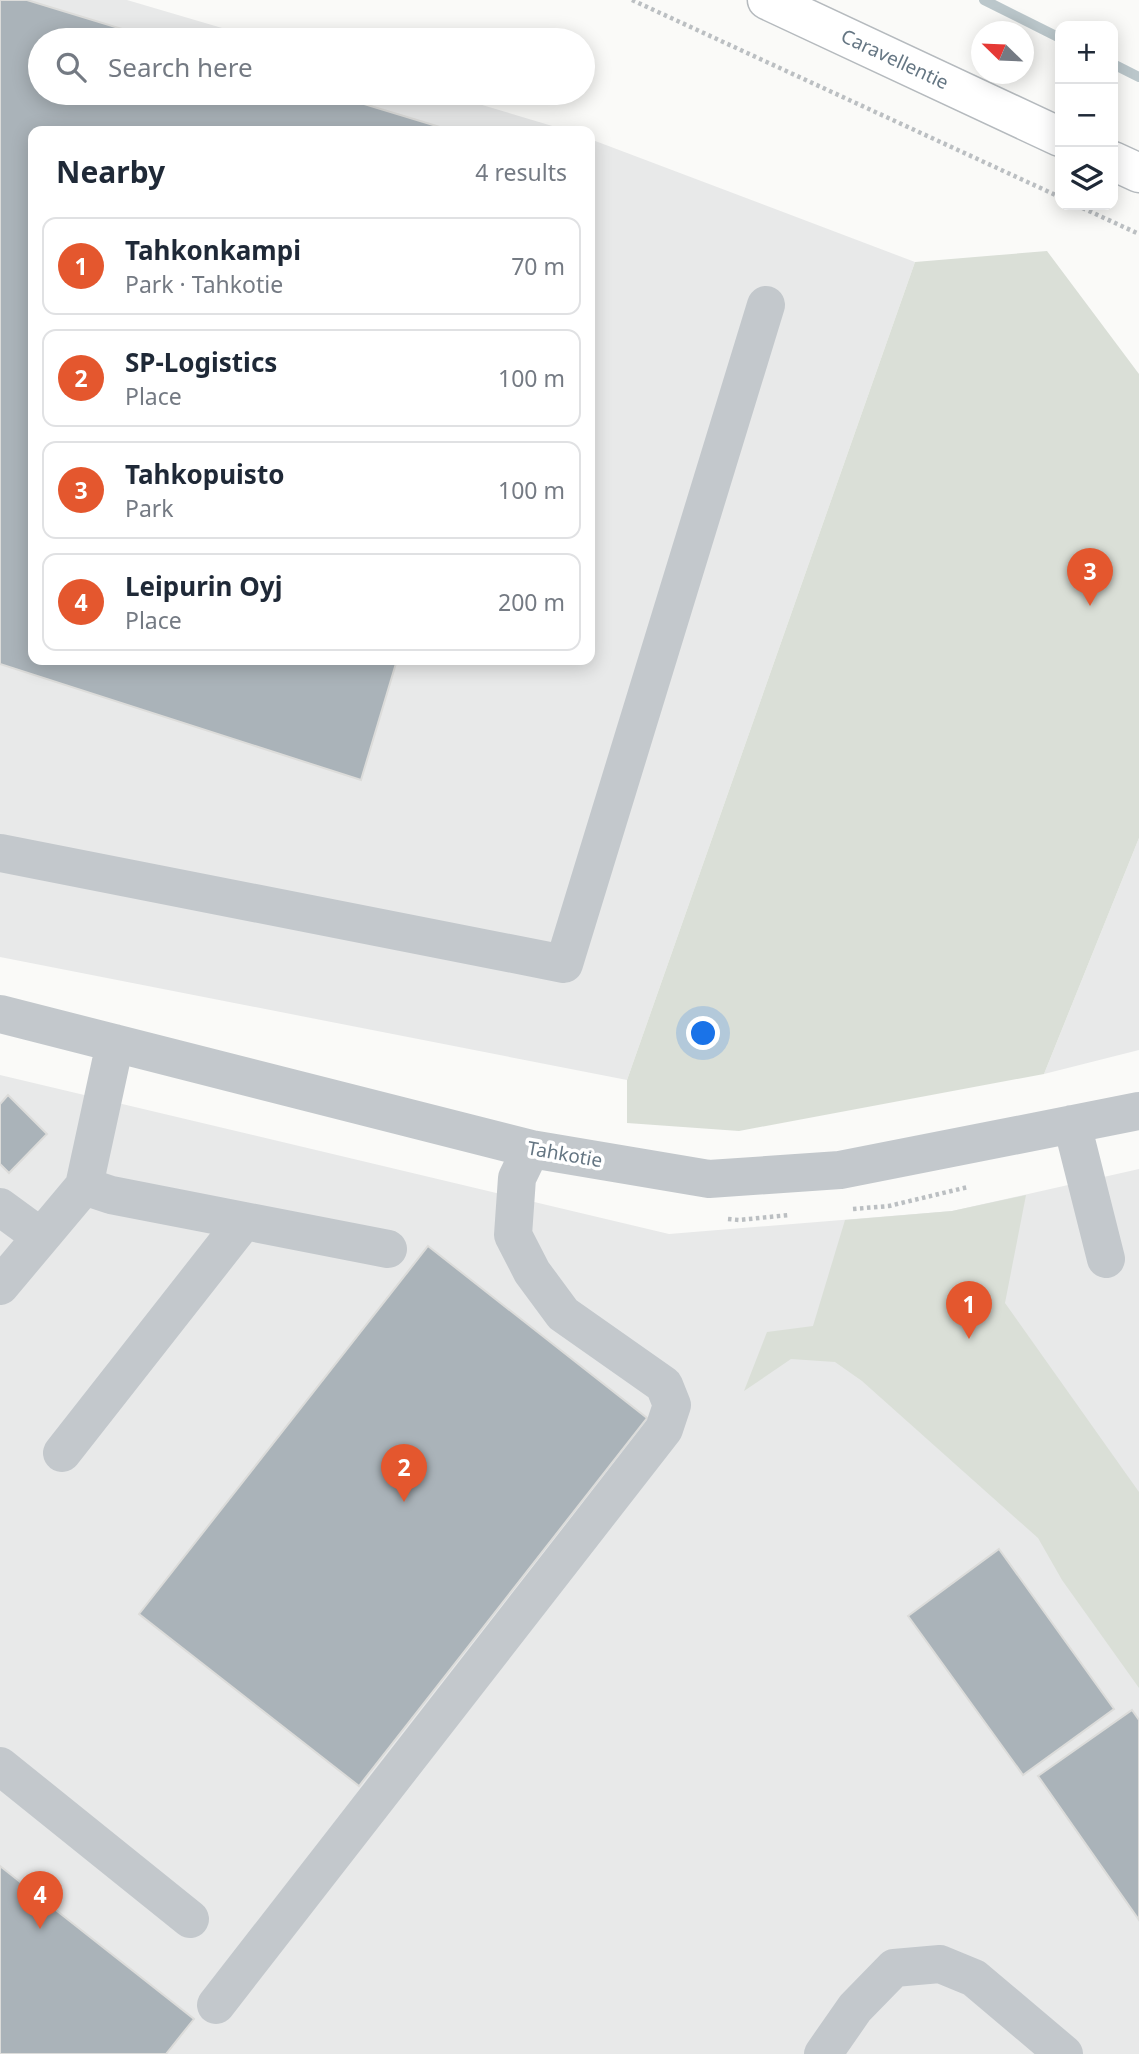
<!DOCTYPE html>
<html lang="en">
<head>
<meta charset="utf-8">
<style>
	body { margin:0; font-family:"Noto Sans",sans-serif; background:#f2f2f3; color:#1f2937 }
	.controls { position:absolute; right:21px; top:21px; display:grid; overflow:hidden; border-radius:14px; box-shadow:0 4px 18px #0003 }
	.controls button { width:63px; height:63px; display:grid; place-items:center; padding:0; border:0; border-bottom:2px solid #e0e1e3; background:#fff; color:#1f2937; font:35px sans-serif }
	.compass { position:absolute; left:971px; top:21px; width:63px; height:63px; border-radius:50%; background:#fff; box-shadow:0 4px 18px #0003; rotate:293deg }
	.you { position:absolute; left:704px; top:1034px; width:24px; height:24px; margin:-18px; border:5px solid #fff; border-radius:50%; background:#1a73e8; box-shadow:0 0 0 10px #1a73e833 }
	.badge { display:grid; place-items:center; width:46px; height:46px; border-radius:50%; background:#e4572e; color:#fff; font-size:23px; font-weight:700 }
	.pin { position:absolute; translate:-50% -58px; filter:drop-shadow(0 2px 4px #0008) }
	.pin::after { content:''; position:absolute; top:37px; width:24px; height:21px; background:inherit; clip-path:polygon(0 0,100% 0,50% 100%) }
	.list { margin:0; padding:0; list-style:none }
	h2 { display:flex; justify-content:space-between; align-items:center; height:91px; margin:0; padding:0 28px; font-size:30px }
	h2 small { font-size:23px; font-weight:400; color:#747a83 }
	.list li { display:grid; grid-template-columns:46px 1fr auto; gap:21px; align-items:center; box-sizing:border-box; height:98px; margin:0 14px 14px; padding:0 14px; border:2px solid #e0e1e3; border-radius:14px }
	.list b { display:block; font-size:26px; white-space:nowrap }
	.list p { margin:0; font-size:23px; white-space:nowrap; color:#747a83 }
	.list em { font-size:23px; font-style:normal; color:#747a83 }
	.icon { flex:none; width:38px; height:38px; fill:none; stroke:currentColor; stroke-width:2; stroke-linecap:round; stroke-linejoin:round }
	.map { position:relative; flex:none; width:1139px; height:2054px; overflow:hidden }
	.search { position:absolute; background:#fff; box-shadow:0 4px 18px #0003; left:28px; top:28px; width:567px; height:77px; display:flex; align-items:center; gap:18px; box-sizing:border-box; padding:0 24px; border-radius:38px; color:#747a83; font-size:26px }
	.panel { position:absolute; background:#fff; box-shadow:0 4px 18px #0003; left:28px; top:126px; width:567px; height:539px; border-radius:14px }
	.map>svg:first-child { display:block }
</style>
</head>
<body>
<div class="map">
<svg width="1139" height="2054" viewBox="0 0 1139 2054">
	<rect width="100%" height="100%" fill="#fafaf8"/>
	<path fill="#e8e9e9" d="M0,0H127L263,40H40V93H442L569,131H33V660H590V139L915,262L627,1080L0,957Z
		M1139,838V1050L1044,1074Z
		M0,1075L669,1234L952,1211L1139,1169V2054H0Z"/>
	<path fill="#dadfd7" d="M1047,251L1139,374V838L1044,1074L739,1131L627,1123V1080L915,262Z
		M1026,1195L1005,1303L1139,1492V1688L1062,1580L1038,1538L862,1381L835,1362L791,1359L744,1391L767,1332L813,1326L845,1220L952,1211Z"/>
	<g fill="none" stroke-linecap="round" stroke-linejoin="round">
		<path stroke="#bbc7cb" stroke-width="10" d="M984,0L1060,38
			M1113,64L1139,77"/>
	</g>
	<path fill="#aab3b9" stroke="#dcdcda" stroke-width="2" d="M0,0H27L158,40H40V93H328L453,131H33V660H397L361,780L0,664Z
		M8,1095L47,1134L9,1173L0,1164V1104Z
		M428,1246L647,1418L359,1786L139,1614Z
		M999,1549L1114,1709L1023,1775L908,1616Z
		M1132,1710L1139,1720V1920L1038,1776Z
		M0,1866L194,2019L166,2054H0Z"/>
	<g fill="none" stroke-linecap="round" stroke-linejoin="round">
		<g stroke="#b5babe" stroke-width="41">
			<path id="major" d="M767,0L1060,137
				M1113,161L1139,173"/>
		</g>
		<path stroke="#bbbfc2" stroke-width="4.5" stroke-dasharray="3.5 3.5" stroke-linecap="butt" d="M632,0L1060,197
			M1076,205L1139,234
			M853,1209L889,1206L968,1187
			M728,1219L739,1220L789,1215"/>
		<path stroke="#c3c8cc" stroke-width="38" d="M0,853L564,964L766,305
			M0,1014L531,1149L709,1179L840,1170L1139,1111
			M1072,1124L1106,1259
			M84,1186L111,1195L388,1249
			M0,1207L41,1237
			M0,1286L84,1186L115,1043
			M62,1453L244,1221
			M0,1766L190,1919
			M216,2005L664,1429L672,1405L664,1385L563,1314L532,1272L513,1235L517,1178L531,1149
			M823,2054L855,2008L894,1968L940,1964L974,1978L1064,2054"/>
		<use href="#major" stroke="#fff" stroke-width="38"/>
	</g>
	<g text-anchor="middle" stroke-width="7" stroke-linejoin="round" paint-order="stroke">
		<g font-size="19" fill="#657683" stroke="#fff">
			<text transform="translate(895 59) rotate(25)" y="7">Caravellentie</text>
			<text transform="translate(565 1154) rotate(10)" y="7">Tahkotie</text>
		</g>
	</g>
</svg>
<div class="controls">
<button>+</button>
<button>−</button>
<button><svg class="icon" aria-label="layers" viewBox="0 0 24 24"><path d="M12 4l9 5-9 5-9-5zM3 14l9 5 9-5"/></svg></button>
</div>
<svg class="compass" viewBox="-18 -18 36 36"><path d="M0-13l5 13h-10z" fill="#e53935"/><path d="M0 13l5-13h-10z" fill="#747a83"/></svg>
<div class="you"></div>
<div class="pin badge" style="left:969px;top:1339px">1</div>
<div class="pin badge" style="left:404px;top:1502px">2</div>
<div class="pin badge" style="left:1090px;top:606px">3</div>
<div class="pin badge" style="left:40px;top:1929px">4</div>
<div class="search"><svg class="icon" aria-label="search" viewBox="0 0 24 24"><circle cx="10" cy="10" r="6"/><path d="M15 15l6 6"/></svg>Search here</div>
<section class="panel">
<h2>Nearby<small>4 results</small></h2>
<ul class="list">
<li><span class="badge">1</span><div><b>Tahkonkampi</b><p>Park · Tahkotie</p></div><em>70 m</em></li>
<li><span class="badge">2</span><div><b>SP-Logistics</b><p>Place</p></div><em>100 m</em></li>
<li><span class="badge">3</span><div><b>Tahkopuisto</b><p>Park</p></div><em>100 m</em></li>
<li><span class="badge">4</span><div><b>Leipurin Oyj</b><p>Place</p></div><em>200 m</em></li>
</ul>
</section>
</div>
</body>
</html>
